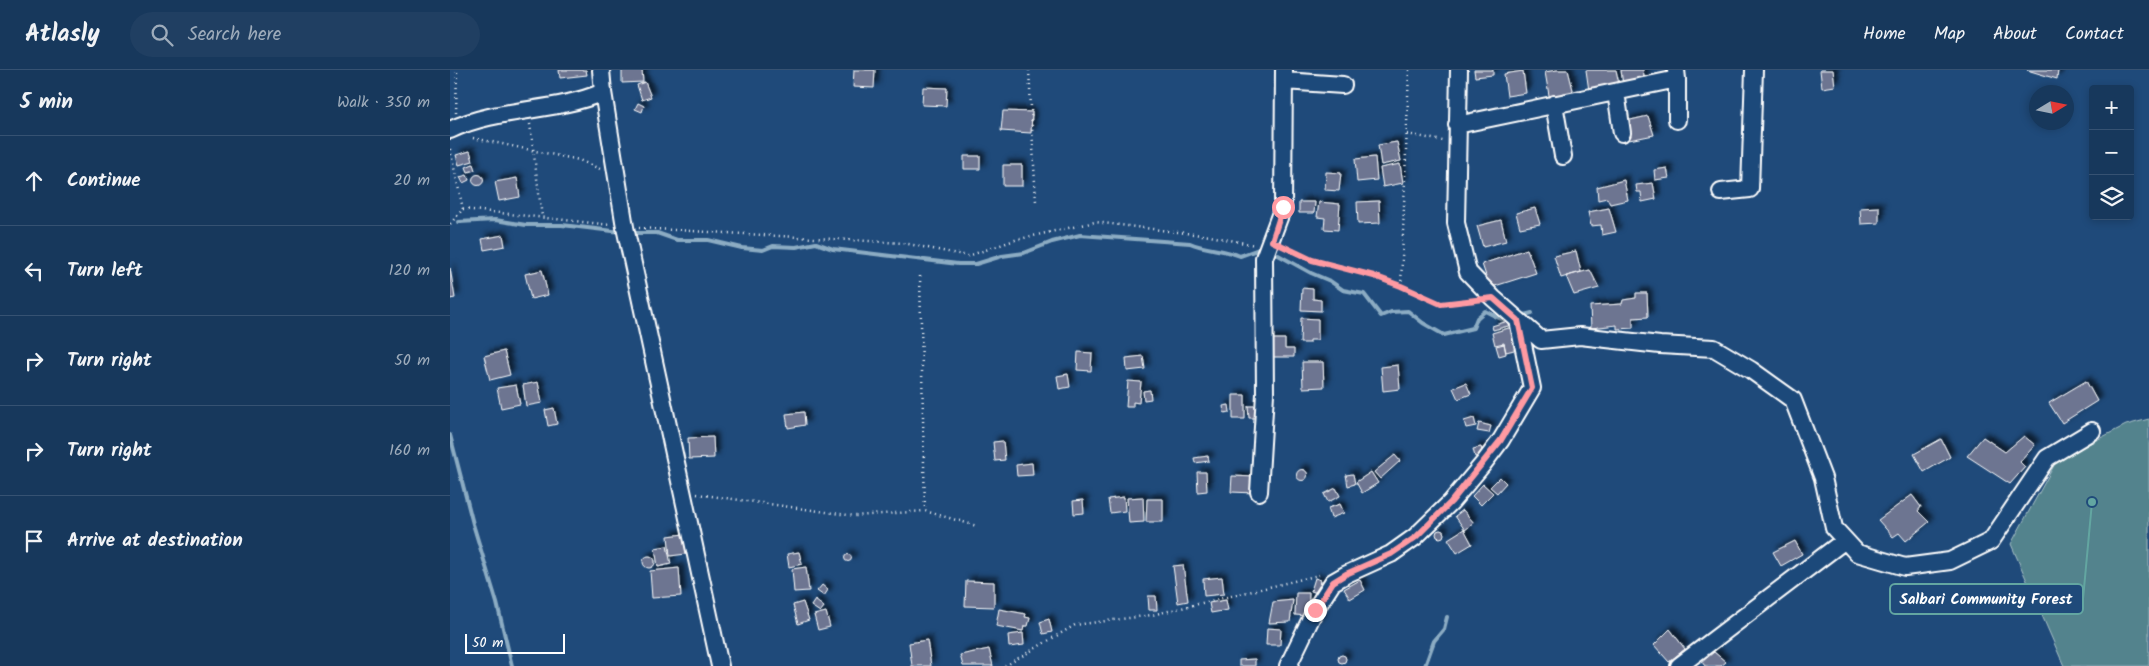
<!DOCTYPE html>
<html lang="en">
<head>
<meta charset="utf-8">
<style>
	body { margin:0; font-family:Kalam,sans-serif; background:#203f62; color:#f1f3f6 }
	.controls { position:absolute; right:15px; top:15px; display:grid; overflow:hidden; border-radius:5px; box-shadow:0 2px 8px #0003 }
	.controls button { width:45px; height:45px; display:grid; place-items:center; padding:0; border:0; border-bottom:1px solid #365272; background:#17385c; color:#f1f3f6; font:25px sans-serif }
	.compass { position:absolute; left:1579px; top:15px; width:45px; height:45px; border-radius:50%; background:#17385c; box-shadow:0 2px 8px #0003; rotate:80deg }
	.scale { position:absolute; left:15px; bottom:12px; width:100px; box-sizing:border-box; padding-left:5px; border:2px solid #fff; border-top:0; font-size:14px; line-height:18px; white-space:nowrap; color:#fff; -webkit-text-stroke:4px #1f4a7a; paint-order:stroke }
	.stop { position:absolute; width:15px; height:15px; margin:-11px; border:4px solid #ff9aa2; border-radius:50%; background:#fff }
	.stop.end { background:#ff9aa2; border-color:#fff; box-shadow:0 1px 5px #0008 }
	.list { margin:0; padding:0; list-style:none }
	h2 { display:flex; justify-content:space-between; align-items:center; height:65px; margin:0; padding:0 20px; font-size:21px }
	h2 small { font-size:16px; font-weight:400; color:#9eacbb }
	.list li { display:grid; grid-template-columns:32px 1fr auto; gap:15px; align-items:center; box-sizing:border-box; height:90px; padding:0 20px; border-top:1px solid #365272 }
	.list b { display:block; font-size:19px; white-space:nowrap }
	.list em { font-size:16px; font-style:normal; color:#9eacbb }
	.icon { flex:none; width:28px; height:28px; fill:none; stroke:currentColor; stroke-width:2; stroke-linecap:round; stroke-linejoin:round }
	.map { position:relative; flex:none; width:1699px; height:596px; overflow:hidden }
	header { display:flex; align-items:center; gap:30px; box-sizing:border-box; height:70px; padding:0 25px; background:#17385c; border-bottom:1px solid #365272 }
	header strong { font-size:24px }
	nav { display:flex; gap:28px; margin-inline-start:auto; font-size:18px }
	.search { width:350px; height:45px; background:#203f62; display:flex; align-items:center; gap:12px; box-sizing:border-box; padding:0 18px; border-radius:28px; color:#9eacbb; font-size:19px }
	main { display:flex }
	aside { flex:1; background:#17385c }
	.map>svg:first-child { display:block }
</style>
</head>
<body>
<header>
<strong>Atlasly</strong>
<div class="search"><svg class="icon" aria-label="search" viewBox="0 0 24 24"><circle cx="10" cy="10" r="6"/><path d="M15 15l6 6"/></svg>Search here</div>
<nav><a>Home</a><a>Map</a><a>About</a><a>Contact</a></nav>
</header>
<main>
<aside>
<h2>5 min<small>Walk · 350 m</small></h2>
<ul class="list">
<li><svg class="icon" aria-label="ahead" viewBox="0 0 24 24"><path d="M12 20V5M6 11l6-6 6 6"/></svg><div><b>Continue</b></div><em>20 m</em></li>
<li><svg class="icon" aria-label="left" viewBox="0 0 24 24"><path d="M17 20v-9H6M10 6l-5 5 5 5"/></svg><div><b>Turn left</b></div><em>120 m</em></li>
<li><svg class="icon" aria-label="right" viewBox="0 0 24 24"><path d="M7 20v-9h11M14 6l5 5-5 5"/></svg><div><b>Turn right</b></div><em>50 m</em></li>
<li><svg class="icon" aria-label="right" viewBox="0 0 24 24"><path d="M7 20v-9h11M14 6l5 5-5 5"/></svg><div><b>Turn right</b></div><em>160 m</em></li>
<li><svg class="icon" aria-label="arrive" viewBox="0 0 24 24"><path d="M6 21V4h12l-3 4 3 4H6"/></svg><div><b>Arrive at destination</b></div></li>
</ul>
</aside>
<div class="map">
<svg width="1699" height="596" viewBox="0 0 1699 596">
	<defs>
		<filter id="shadow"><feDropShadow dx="4.5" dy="-4.5" stdDeviation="2.5" flood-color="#0009"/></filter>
	</defs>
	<rect width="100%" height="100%" fill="#1f4a7a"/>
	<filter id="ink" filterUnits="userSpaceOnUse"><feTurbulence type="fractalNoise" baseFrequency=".02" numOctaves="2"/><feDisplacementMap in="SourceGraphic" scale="10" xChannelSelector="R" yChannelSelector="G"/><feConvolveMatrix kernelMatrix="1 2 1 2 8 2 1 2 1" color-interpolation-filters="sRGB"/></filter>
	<g filter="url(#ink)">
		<path fill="#53838d" stroke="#a9c1c6" d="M1699,349V596H1614L1561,474L1607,390L1676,355Z"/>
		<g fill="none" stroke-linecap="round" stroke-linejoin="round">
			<path stroke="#8cacc3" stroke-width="4" d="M9,152L45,150L76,155H112L171,162
				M186,163H207L227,170H258L292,178L313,180L323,176L346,177L366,173L383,179L508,194H526L552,186L574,183L602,172L630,165L740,173C756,180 774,179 790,186L812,178
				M821,181L861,203L880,211L893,220L914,224L931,246L941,242L958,241L973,253L994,265L1023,258L1027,248L1035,241L1055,251L1061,249
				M1070,246L1082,243
				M0,365L23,454L47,533L62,596
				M975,596L984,571L994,559L997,547"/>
		</g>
		<path fill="#6d7491" stroke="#fff" filter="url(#shadow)" d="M109,0H136L137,5L110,8Z
			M172,0H192L193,12L172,13Z
			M404,0H425L424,18L403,17Z
			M1024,0H1043V5L1025,7Z
			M1107,0H1118L1123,20L1116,27L1100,31L1095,2Z
			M1136,0H1166L1169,14L1139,21Z
			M1171,0H1193L1195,11L1173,15Z
			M1370,0H1383L1385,16L1372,18Z
			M1577,0H1608L1607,9Z
			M1073,1L1076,23L1057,26L1054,4Z
			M195,12L201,27L192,30L187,15Z
			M473,17L497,18L496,36L472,35Z
			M188,33L194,36L192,42L185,39Z
			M553,41L582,42L581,63L551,61Z
			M1198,46L1204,65L1179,70L1176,51Z
			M947,72L951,91L931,95L928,75Z
			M20,81L23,91L9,95L6,85Z
			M514,86H530V99H514Z
			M925,87L927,110L907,112L905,89Z
			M23,94L25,100L18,102L16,97Z
			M950,94L953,113L933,117L930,98Z
			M553,95H572V116H553Z
			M1217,98L1219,108L1205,110L1204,100Z
			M876,102L891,103L889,121L875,120Z
			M22.5 110a5.5 5.5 0 1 1 11 0a5.5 5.5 0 1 1-11 0Z
			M17,105L19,110L13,113L10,107Z
			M67,108L70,127L49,131L45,112Z
			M1174,110L1178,130L1160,134L1157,128L1148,130L1147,117Z
			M1203,113L1206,129L1192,132L1191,122H1187L1186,115Z
			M929,131L930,153L908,154L907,132Z
			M849,132H865L864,143H849Z
			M869,132L890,134L888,160L874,159L875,148L867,147Z
			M1429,137V153L1411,154L1410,138Z
			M1085,138L1090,154L1070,158L1066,143Z
			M1159,138L1166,162L1152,165L1151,155L1141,156L1138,142Z
			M1051,150L1056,171L1033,177L1027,156Z
			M53,165L55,176L34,180L32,169Z
			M1077,179L1086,203L1045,216L1037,209L1032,194Z
			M1126,181L1131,202L1111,208L1104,186Z
			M0,198L5,228L0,229Z
			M92,200L98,225L81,229L75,204Z
			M1140,200L1149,218L1124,225L1116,206Z
			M852,218L863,219V229L871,230V241L851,240Z
			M1186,223H1197L1198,247L1183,248V258L1167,259V255L1141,258L1140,236L1172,234L1173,230L1186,228Z
			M851,248L868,249V270H860V273H850Z
			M1061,250L1062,255L1043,260L1042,256Z
			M1062,257L1068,279L1056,282L1054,273L1045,275L1042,263Z
			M818,269H835V279H844V287H818Z
			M1054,274L1056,284L1049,286L1046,276Z
			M54,281L60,305L40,310L34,286Z
			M628,282L642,283L641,301L627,300Z
			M693,286L695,299L677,301L676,288Z
			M852,292H873L874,317L853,318Z
			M948,295L950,319L933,321L931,297Z
			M618,304L620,317L609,319L607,306Z
			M678,311L691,312L689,333L683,332V337H676Z
			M1636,311L1647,331L1612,353L1599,333Z
			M88,312L92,333L76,336L73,315Z
			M1016,313L1021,324L1008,329L1003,318Z
			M66,315L70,334L51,338L47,318Z
			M700,320L701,329L694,330L693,321Z
			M783,325H795V349H783Z
			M779,335L780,342L774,343L773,336Z
			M798,336H809V348H799Z
			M104,338L107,354L98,356L95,340Z
			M354,342L355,355L338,358L336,344Z
			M1024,348L1026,356L1016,358L1014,351Z
			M1029,353L1041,356L1039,363L1027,361Z
			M1574,366L1585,375L1570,392L1575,397L1560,414L1517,386L1533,367L1555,382Z
			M263,367L264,388L239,389L238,368Z
			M1491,369L1500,387L1474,402L1464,384Z
			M553,371L555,390L545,391L543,372Z
			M1031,377L1033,385L1025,387L1023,379Z
			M945,385L950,391L930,409L924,402Z
			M758,386L759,391L745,393L744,388Z
			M582,393L583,405L567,406L566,395Z
			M846.5 405a5.5 5.5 0 1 1 11 0a5.5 5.5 0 1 1-11 0Z
			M747,402H756L757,421L748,422Z
			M921,402L928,413L912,423L906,412Z
			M903,404L905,414L898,416L896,405Z
			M782,406L805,407L804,423L781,422Z
			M1050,407L1056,413L1047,423L1040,417Z
			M1033,414L1043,423L1031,435L1022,426Z
			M886,418L890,426L878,432L874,424Z
			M1462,425L1471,437L1468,441L1479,452L1456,471L1449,463L1443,467L1428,450Z
			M674,427L675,441L660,443L658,429Z
			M693,427L694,452L679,453L677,428Z
			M697,429H713V452H696Z
			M633,430L634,443L624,444L623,431Z
			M890,434L894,443L881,448L878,438Z
			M1013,440L1024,453L1015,460L1005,446Z
			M1014,459L1022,474L1007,483L998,469Z
			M986 464a4 4 0 1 1 8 0a4 4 0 1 1-8 0Z
			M234,464L236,484L220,486L218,466Z
			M1345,471L1352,484L1331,496L1323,482Z
			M217,476L221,494L208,497L205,478Z
			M349,482L352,494L339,497L337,484Z
			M394.5 488a3.5 3.5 0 1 1 7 0a3.5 3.5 0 1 1-7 0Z
			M193 492a6 6 0 1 1 12 0a6 6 0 1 1-12 0Z
			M733,495L738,531L728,533L723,496Z
			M356,497L359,521L344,522L342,499Z
			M229,498L231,526L202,528L200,501Z
			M772,507L774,524L754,526L753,509Z
			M865,508L871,510L868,523L861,521Z
			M910,510L915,520L900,529L894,519Z
			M516,511L544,512V537L515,536Z
			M372,515L378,520L374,526L367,521Z
			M846,523H859L858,546L845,545Z
			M698,526H706L707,540H699Z
			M365,530L374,537L370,542L361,536Z
			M776,530L778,540L761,543L759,533Z
			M843,530L840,552L819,553L823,532Z
			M353,532L359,550L348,554L343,535Z
			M549,539L576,544L575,547L580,548L578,556H574L573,561L546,556Z
			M376,542L380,557L368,560L364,545Z
			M599,549L602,562L593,564L590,552Z
			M817,558L831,559L830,575H816Z
			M1220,559L1235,579L1219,592L1204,575Z
			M573,563L574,575L559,577L558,565Z
			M477,570L481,596H462L459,573Z
			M539,579L543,596H513L510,585Z
			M1264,582L1276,592L1271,596H1255L1252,592Z
			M888 589a4 4 0 1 1 8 0a4 4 0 1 1-8 0Z
			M805,589V596H789V590Z"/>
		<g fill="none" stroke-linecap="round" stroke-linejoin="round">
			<g stroke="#fff" stroke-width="20">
				<path id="minor" d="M1227,9V50
					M834,11L893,15
					M153,22L175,157L270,596
					M1166,22L1172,63
					M1104,34L1113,86
					M1007,55L1227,9L1226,0
					M0,60C48,37 105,43 153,22L151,0
					M1271,122L1300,119L1304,0
					M1068,250L1091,270L1130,266L1210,275L1264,278L1301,300L1343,330L1373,408L1384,458L1407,483L1455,497L1500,491L1541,471L1597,388L1642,361
					M809,422L815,324L814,188L833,137L834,0
					M838,596L865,540L883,512L897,504L941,484L965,467L1001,432L1033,394L1051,370L1082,318L1068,250L1043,228L1018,202L1006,153L1009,0
					M1229,596L1395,470"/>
			</g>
			<path stroke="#fff" stroke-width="2.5" stroke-dasharray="1 4" stroke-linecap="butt" d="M579,0L586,132
				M959,0L951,216L991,234L1024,231
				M6,43L7,0
				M80,54L92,147
				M957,64L993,71
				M23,68L129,90L150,99
				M0,79L13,139L0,154
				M13,139L161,155
				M189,158L453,173L518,186L565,170L645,152L760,166L805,175
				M834,176L862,190L924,206L951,216
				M470,206L475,441
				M247,424L405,446L475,441L527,456
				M555,596L625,555L702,545L869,505"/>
			<use href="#minor" stroke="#1f4a7a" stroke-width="16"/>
		</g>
	</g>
	<g fill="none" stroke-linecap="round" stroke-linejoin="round" filter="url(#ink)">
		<path stroke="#ff9aa2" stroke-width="6" d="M833,137L822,171L862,190L924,206L951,216L991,234L1043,228L1068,250L1082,318L1051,370L1001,432L966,467L941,484L896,504L883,512L865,540"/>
	</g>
	<path fill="none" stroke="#63a6a1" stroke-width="2" d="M1642 432L1633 529"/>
	<circle fill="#63a6a1" stroke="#1f4a7a" stroke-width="2" cx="1642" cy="432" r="5"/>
	<rect fill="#1f4a7a" stroke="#63a6a1" stroke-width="2" x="1440" y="514" width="193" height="30" rx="5"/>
	<g font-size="15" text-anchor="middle" font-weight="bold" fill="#fff">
		<text x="1536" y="534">Salbari Community Forest</text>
	</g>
</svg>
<div class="controls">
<button>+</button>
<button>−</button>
<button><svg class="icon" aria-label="layers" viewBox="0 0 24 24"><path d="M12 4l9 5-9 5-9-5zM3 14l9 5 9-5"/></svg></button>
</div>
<svg class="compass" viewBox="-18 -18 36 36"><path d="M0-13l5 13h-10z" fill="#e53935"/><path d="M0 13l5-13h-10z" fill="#9eacbb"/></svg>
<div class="scale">50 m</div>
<div class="stop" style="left:833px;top:137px"></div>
<div class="stop end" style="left:865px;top:540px"></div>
</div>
</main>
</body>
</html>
